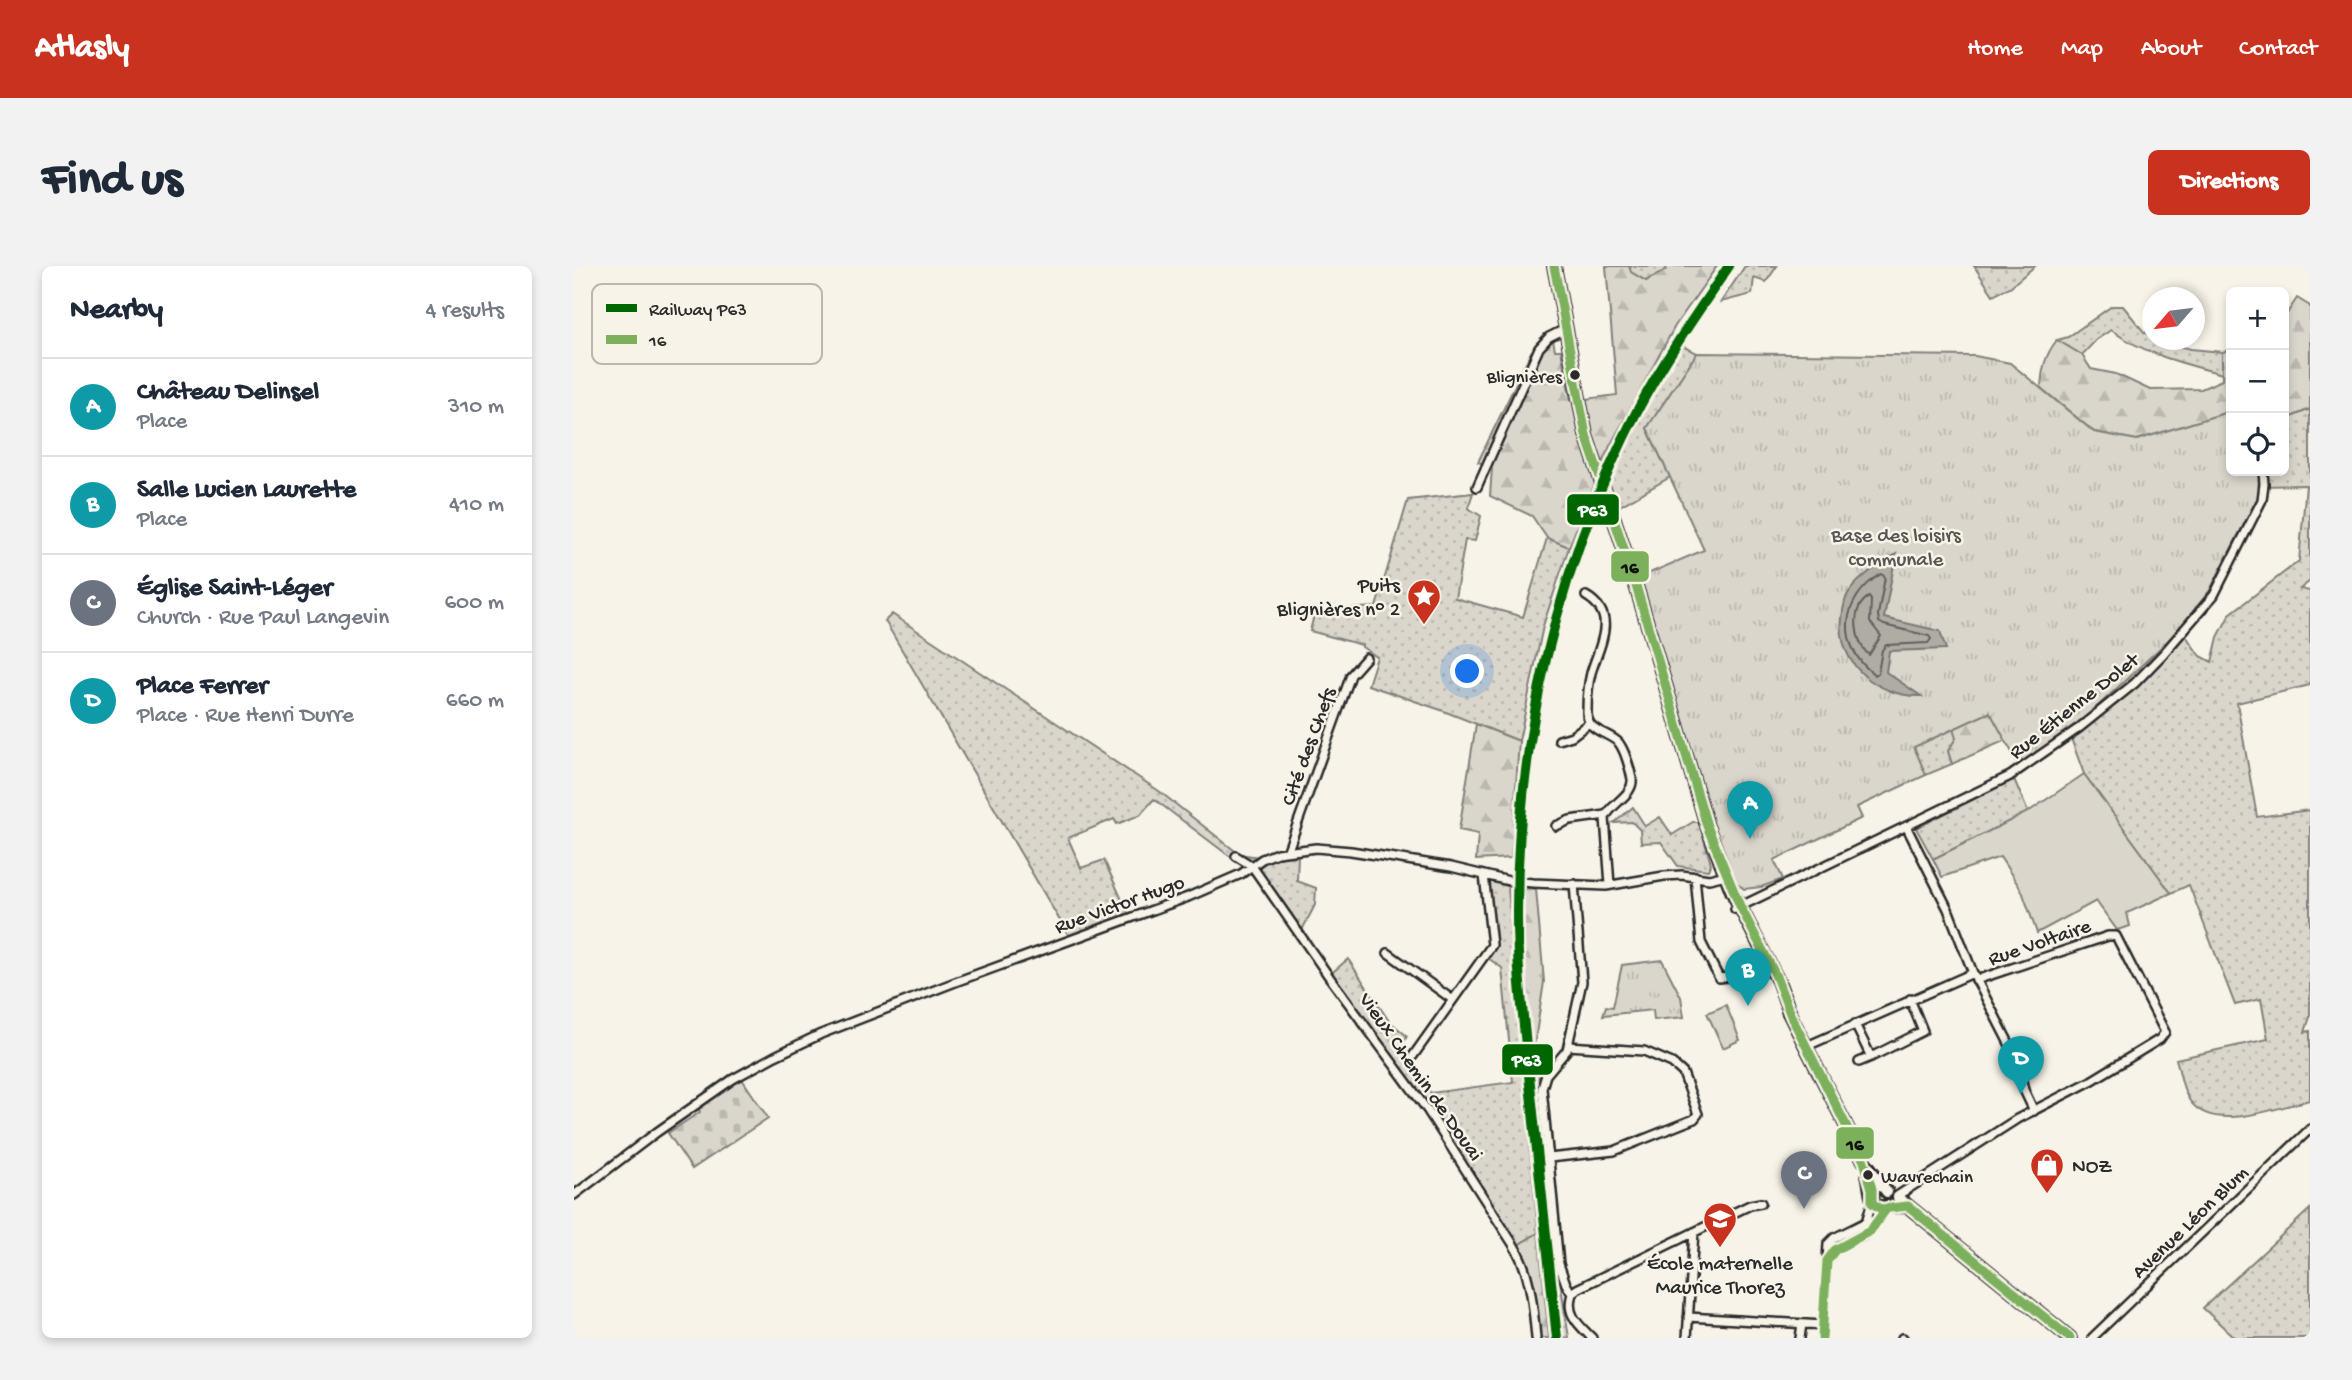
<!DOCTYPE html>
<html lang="en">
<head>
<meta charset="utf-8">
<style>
	body { margin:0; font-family:"Gochi Hand",sans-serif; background:#f2f2f3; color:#1f2937 }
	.controls { position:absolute; right:21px; top:21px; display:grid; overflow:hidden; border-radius:10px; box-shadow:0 4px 10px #0003 }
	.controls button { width:63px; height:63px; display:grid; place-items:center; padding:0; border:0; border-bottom:2px solid #e0e1e3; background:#fff; color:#1f2937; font:35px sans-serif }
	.compass { position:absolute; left:1568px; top:21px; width:63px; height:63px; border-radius:50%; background:#fff; box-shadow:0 4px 10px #0003; rotate:242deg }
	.you { position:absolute; left:894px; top:406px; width:24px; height:24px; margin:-18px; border:5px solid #fff; border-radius:50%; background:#1a73e8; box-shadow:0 0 0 10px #1a73e833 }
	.badge { display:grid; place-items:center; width:46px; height:46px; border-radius:50%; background:#c8321e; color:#fff; font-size:23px; font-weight:700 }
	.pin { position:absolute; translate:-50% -58px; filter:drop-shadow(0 2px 4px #0008) }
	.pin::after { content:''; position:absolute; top:37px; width:24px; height:21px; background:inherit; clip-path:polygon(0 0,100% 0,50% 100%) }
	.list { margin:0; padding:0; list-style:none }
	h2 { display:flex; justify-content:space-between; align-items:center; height:91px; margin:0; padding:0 28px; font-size:30px }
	h2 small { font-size:23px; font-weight:400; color:#747a83 }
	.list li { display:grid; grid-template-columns:46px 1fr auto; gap:21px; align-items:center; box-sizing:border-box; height:98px; padding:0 28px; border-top:2px solid #e0e1e3 }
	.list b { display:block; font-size:26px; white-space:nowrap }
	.list p { margin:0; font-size:23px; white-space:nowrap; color:#747a83 }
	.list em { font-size:23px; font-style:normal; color:#747a83 }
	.icon { flex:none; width:38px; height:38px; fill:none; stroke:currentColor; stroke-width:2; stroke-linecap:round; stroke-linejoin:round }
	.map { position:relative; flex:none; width:1736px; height:1072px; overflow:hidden; border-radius:10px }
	header { display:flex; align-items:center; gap:42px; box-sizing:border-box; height:98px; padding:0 35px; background:#c8321e; color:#fff }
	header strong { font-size:33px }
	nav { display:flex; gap:38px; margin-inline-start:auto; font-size:24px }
	.intro { display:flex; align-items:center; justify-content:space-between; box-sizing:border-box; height:168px; padding:0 42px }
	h1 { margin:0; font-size:49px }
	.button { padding:18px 32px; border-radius:10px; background:#c8321e; color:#fff; font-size:24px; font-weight:700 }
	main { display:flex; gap:42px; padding:0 42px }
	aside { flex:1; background:#fff; border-radius:10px; box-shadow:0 4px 10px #0003 }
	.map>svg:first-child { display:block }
</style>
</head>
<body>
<header>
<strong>Atlasly</strong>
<nav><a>Home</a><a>Map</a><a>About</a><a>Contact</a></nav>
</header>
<div class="intro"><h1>Find us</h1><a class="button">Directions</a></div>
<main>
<aside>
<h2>Nearby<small>4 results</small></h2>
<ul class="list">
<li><span class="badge" style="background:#0f9aa8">A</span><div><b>Château Delinsel</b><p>Place</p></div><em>310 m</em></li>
<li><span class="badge" style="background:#0f9aa8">B</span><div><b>Salle Lucien Laurette</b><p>Place</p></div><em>410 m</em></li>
<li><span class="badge" style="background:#6b7280">C</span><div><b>Église Saint-Léger</b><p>Church · Rue Paul Langevin</p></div><em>600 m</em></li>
<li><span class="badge" style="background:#0f9aa8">D</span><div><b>Place Ferrer</b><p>Place · Rue Henri Durre</p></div><em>660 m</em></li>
</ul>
</aside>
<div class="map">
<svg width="1736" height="1072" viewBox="0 0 1736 1072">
	<defs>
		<pattern id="grass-dots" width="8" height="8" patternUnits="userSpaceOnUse" patternTransform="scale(1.75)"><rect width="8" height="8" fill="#dad6cc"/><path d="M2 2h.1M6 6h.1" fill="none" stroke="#bbb8af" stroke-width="1.8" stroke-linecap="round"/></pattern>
		<pattern id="forest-firs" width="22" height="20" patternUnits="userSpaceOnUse" patternTransform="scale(1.75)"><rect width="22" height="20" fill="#dad6cc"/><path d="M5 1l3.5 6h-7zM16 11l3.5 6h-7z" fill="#bbb8af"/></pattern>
		<pattern id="cemetery-stones" width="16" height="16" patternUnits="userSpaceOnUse" patternTransform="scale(1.75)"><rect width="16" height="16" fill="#dad6cc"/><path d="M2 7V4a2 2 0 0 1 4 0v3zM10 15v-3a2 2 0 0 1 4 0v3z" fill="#bbb8af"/></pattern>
		<pattern id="park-tufts" width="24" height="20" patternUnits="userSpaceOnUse" patternTransform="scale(1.75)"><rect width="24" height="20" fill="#dad6cc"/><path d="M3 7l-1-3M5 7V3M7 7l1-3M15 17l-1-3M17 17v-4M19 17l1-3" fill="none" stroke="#bbb8af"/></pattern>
	</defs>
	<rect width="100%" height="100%" fill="#f7f3e8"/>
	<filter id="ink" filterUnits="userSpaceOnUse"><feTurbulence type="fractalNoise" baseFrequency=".0143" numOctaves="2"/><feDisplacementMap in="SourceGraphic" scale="14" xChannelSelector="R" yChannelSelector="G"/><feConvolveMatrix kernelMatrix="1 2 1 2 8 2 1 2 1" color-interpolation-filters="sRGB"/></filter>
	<g filter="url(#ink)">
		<path fill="url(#grass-dots)" stroke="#82807c" stroke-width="2" d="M1055,0H1093L1092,4L1072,15L1056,6Z
			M1171,0H1203L1192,16L1180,12L1178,28L1147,36Z
			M1400,0H1461L1436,21L1419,29Z
			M1538,40H1549L1570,66L1578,70V74L1617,83L1648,86V108C1608,97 1570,88 1537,64L1522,74L1508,89L1483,74L1494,71Z
			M1106,79L1123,87L1073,162L1096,211L1044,241L1033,217L1066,148Z
			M1736,143V315L1726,323L1736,325V419L1663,437L1683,551L1736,544V751L1731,766L1736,765V834C1704,841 1639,868 1616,835C1608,825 1606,805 1602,793L1694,773L1687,733L1661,739L1615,619L1597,627L1510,508L1495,467L1606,361L1625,389L1638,396L1644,371L1656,348L1725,295L1732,219L1686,220L1690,205H1710V154Z
			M899,227L894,242L907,250L901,275L891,274L881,332L949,351L973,272L995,281L969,360L945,475L867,444L794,419L803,391L788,381V379L736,365L741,345L802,341L834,234Z
			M318,348L585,525L665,588L699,593L724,588L723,615L742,622L741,639L725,670L683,611L580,533L566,549L543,558L540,553L494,572L507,602L530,594L558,656L499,677L311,355Z
			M1379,463L1383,472L1374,485L1378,498L1352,509L1339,481Z
			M1440,513L1454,546L1359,593L1342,562Z
			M1059,541L1071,560L1086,551L1098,569L1119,556H1125L1137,598L1134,604L1104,600L1087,576L1067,577L1066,564L1058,556L1040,557Z
			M915,615L934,620L944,767L964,967L939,982L870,875L753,711L774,693L815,755L833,770L826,784L857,827L939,816L928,702L914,692L921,683L913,624Z
			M956,788H959L960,793L975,799L963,813L986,1014L995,1072H986Z
			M1736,943V1072H1661L1629,1042Z"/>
		<path fill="url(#forest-firs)" stroke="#82807c" stroke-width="2" d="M1032,0H1055L1057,6L1072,15L1092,4L1093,0H1143L1101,60L1036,180L995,281L973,272L958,250L916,230L918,201L904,196L957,86L979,74L981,84H987L997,135L1043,129Z
			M1723,32L1736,40V143L1710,154V52Z
			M1483,74L1508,89L1517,103L1542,108L1576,124L1627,123L1648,114V86L1657,84V145L1563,174L1520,166L1467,122C1468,103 1471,89 1483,74Z
			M1416,446L1432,474L1378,498L1374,485L1382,472L1379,463Z
			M902,458L945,475L937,592L902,594L904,568L885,564Z
			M946,621L962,623L970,716L959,788H956L948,730Z
			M964,967L975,1072H959L952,1009L939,982Z"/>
		<path fill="url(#cemetery-stones)" stroke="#82807c" stroke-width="2" d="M168,813L194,852L118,903L94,867L126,846L124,842Z"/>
		<path fill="url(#park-tufts)" stroke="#82807c" stroke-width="2" d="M1123,87L1401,90L1436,97L1520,166L1563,174L1657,145V205H1690L1685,229L1636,324L1601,368L1495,467L1445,499L1416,446L1340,481L1352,509L1283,541L1288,552L1200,594L1209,613L1187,621L1170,623L1161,616L1138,557L1066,311L1130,284L1073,162Z
			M1088,694L1107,731L1110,751L1080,754L1079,744L1029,749L1032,740L1039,741L1048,699Z"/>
		<path fill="#dad6cc" stroke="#82807c" stroke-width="2" d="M1510,508L1597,627L1553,647L1556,660L1543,664L1522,635L1463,667L1448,625L1426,591L1368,611L1359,593L1454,546Z
			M1152,739L1166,774L1149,782L1133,747Z"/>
		<path fill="#afaca4" stroke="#7a7874" stroke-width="2" d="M1322,288L1310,352L1366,365L1372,383L1315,385L1312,406L1347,430C1304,431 1262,398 1268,352C1269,344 1270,333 1275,326C1286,310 1306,298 1322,288Z"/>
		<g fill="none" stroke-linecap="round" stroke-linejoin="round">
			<path stroke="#605f5b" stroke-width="2" d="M1307,308L1311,311L1304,349L1305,356L1310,359L1355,370L1357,373L1354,377L1312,379L1308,384L1304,407L1301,409C1262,380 1266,333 1307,308Z
				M1295,331L1297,334L1296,356L1307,370L1295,389C1281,378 1275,341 1295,331Z"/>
			<g stroke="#2b2b2b" stroke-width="12">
				<path id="street" d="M903,221L965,82L975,71L991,63
					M1012,330C1045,349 1025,380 1017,407C1014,419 1013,433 1013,445C1012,466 1033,465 1045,477C1051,485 1056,503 1058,513C1060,529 1036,538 1031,552L1036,619
					M985,474L998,470L1015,457
					M982,560L996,554L1032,549
					M1332,560L1374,643L1399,707L1443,793L1450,824L1460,845
					M714,584L777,409L792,392
					M662,590L678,600L756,712L854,845L939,978C957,1006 959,1040 962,1072
					M1121,610L1127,676L1145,712L1184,708L1198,702
					M1161,643L1436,510L1505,462L1561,417L1590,387L1640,329L1688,234L1690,218L1689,205
					M814,687L879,734
					M1281,758L1297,791L1349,765L1336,733
					M1233,780L1399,707
					M839,790L918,679L910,609
					M1285,796L1297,791
					M975,892L1040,885L1120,853L1124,848L1109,807L1098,797L1070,785L994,780
					M0,929L83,866L159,813L201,790L247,768L384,715L614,631L667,608L688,593L703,587L742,582L777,585L877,601L935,615L959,617L1032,620L1090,610L1108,609L1135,613L1152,609
					M1323,930L1443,853L1517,815L1586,773L1591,766L1542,670H1534L1402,714
					M1255,991C1263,978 1280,976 1292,968C1301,962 1304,949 1313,942
					M998,1028L992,1018L985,998L968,822L972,809L993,784L1008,716L1000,618
					M998,1028L1003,1023L1176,939L1187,937
					M998,1028C991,1048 1005,1059 1018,1072
					M1114,1051L1249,1059
					M1113,1072L1120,966
					M1226,1072L1228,1058
					M1248,1072L1254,978L1260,972L1292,956L1298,936
					M1328,1072H1329
					M1518,1072L1736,863"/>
			</g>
			<g stroke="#2b2b2b" stroke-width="16">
				<path id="secondary" d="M980,0L1012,169L1060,313L1133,560L1158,625L1204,715L1217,750
					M1214,745L1290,895L1313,926
					M1294,909C1297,919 1296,933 1302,941L1334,940
					M1324,932L1496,1072"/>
			</g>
			<use href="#street" stroke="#f7f3e8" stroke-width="7"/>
			<use href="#secondary" stroke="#f7f3e8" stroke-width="10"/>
			<g stroke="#f7f3e8" stroke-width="14">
				<path id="bus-1" d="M980,0L1012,169L1060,313L1133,560L1166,640L1201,708L1217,750L1290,895L1298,923V937L1307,943L1334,940L1496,1072
					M1248,1072L1253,995L1261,984L1296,965L1313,942"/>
			</g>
			<use href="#bus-1" stroke="#7cb05b" stroke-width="9"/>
			<g stroke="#f7f3e8" stroke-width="16">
				<path id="rail-1" d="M983,1072C974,984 964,897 955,809C950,757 943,704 943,652C942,477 982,303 1062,147C1089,96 1122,48 1155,0"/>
			</g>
			<use href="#rail-1" stroke="#060" stroke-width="10"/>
		</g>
	</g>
	<defs>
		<g id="sight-pin" transform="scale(1.75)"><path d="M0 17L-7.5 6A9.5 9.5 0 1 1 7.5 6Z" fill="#c8321e" stroke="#f7f3e8"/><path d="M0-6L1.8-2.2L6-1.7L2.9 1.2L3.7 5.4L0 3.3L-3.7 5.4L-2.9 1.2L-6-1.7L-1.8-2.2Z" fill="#fff"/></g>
		<g id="shop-pin" transform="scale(1.75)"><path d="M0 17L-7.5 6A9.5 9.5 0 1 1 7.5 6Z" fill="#c8321e" stroke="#f7f3e8"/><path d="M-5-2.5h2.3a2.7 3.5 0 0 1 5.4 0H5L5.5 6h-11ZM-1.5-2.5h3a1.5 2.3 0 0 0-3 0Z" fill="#fff"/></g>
		<g id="school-pin" transform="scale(1.75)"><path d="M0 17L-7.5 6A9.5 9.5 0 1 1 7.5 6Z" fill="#c8321e" stroke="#f7f3e8"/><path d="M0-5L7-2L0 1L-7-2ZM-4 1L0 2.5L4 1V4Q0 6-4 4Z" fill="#fff"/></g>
	</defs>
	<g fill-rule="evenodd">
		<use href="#sight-pin" x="850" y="330"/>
		<use href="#shop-pin" x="1473" y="899"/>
		<use href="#school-pin" x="1146" y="953"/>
	</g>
	<g fill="#2b2b2b" stroke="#f7f3e8" stroke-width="2.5">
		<circle cx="1001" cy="109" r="6"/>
		<circle cx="1294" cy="909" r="6"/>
	</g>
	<g text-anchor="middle" stroke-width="5" stroke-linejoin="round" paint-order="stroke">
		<g font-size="19" fill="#2b2b2b" stroke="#f7f3e8" text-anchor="end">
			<text x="988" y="116">Blignières</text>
			<text x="1307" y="916" text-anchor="start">Wavrechain</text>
		</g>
		<g font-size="21" fill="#575653" stroke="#f7f3e8">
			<text x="1322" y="275">Base des loisirs<tspan x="1322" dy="24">communale</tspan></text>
		</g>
		<g font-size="21" fill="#2b2b2b" stroke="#f7f3e8" text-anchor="end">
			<text x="826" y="325">Puits<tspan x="826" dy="24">Blignières n° 2</tspan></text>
			<text x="1498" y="906" text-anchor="start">NOZ</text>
			<text x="1146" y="1003" text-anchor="middle">École maternelle<tspan x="1146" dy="24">Maurice Thorez</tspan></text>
		</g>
		<g font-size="21" fill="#2b2b2b" stroke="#f7f3e8">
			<text transform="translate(1499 439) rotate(-38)" y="7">Rue Étienne Dolet</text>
			<text transform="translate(733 480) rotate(-70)" y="7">Cité des Chefs</text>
			<text transform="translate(545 637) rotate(-20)" y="7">Rue Victor Hugo</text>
			<text transform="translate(1465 675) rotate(-19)" y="7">Rue Voltaire</text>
			<text transform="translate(848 810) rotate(55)" y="7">Vieux Chemin de Douai</text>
			<text transform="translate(1615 955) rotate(-44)" y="7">Avenue Léon Blum</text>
		</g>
	</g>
	<rect x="18" y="18" width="230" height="80" rx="10" fill="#f7f3e8" stroke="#bab7af" stroke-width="2"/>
	<rect x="32" y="38" width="31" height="8" fill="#060"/>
	<rect x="32" y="69" width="31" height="9" fill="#7cb05b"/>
	<g font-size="19" fill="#2b2b2b">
		<text x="75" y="49">Railway P63</text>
		<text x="75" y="80">16</text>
	</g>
	<g stroke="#f7f3e8" stroke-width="2.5">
		<rect x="992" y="227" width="54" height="33" rx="7" fill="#060"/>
		<rect x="1036" y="284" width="40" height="33" rx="7" fill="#7cb05b"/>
		<rect x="927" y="777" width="53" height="33" rx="7" fill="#060"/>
		<rect x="1261" y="860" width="40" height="34" rx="7" fill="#7cb05b"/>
	</g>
	<g font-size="19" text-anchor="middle" font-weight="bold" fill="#fff">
		<text x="1019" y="250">P63</text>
		<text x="953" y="800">P63</text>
	</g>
	<g font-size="19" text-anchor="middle" font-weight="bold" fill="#111">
		<text x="1056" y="307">16</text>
		<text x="1281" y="884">16</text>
	</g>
</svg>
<div class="controls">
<button>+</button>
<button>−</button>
<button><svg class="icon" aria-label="locate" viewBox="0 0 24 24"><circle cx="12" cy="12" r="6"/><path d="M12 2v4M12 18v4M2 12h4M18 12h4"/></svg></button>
</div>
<svg class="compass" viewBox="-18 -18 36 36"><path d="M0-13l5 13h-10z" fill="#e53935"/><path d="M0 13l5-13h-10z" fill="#747a83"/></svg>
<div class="you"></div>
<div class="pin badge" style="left:1176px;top:573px;background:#0f9aa8">A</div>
<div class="pin badge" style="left:1174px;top:740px;background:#0f9aa8">B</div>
<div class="pin badge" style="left:1230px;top:943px;background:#6b7280">C</div>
<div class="pin badge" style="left:1447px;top:828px;background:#0f9aa8">D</div>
</div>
</main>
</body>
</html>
